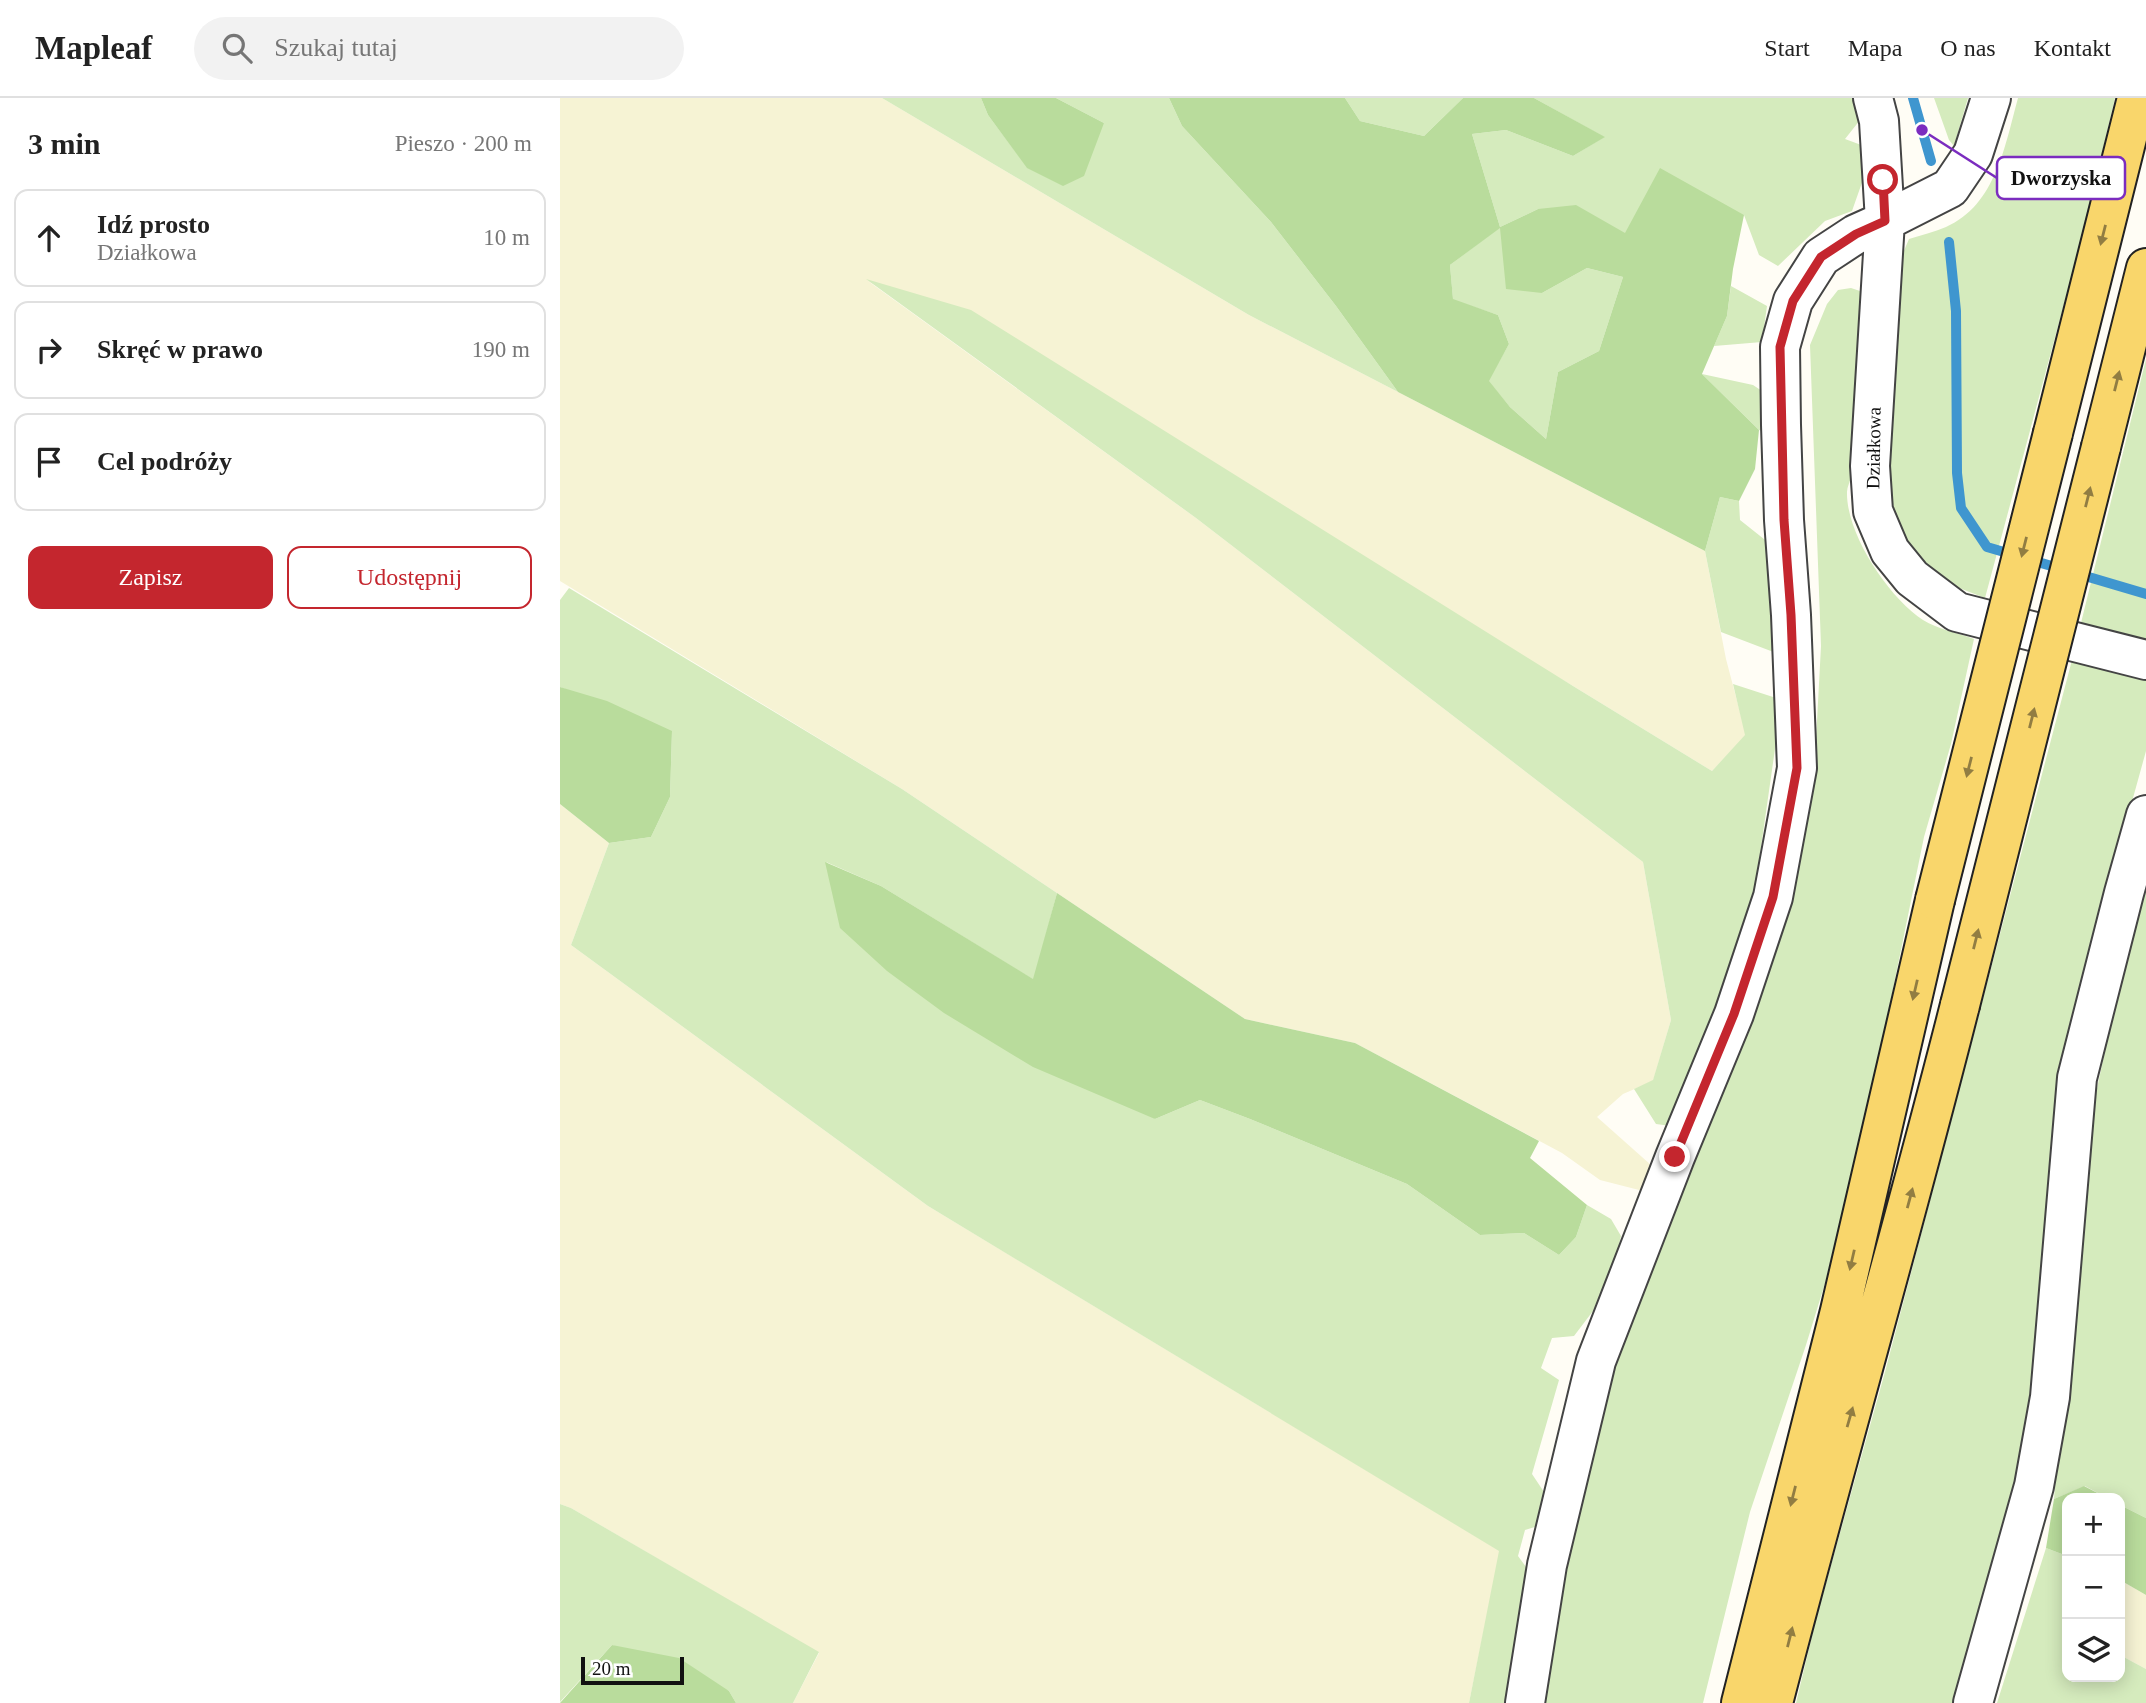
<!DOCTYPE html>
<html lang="pl">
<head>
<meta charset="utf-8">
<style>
	body { margin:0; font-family:"Times New Roman",serif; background:#f2f2f2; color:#222 }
	.controls { position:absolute; right:21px; bottom:21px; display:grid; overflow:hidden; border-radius:14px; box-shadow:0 4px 18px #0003 }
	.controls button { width:63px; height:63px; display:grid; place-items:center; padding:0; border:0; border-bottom:2px solid #e0e0e0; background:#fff; color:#222; font:35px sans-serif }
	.scale { position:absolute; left:21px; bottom:18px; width:103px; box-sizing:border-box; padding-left:7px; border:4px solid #111; border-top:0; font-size:19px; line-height:24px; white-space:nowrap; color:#111; -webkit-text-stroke:5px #fff; paint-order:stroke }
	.stop { position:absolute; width:21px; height:21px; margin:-16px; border:5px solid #c4262e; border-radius:50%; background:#fff }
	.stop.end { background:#c4262e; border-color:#fff; box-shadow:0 2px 7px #0008 }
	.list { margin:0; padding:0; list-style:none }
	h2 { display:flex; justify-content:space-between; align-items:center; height:91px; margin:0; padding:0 28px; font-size:30px }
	h2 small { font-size:23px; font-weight:400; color:#767676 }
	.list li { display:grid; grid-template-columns:46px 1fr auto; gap:21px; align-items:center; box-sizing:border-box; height:98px; margin:0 14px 14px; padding:0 14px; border:2px solid #e0e0e0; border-radius:14px }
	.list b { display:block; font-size:26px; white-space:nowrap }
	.list p { margin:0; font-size:23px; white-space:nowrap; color:#767676 }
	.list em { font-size:23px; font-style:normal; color:#767676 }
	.actions { display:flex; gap:14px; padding:21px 28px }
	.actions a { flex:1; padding:16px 0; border:2px solid #c4262e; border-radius:14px; text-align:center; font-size:24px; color:#c4262e }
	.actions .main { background:#c4262e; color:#fff }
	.icon { flex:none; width:38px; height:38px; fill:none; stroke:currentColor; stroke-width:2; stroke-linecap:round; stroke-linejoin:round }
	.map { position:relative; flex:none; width:1586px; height:1605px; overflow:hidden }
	header { display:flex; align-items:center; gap:42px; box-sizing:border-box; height:98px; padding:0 35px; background:#fff; border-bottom:2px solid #e0e0e0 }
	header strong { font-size:33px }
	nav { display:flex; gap:38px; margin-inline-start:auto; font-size:24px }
	.search { width:490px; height:63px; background:#f2f2f2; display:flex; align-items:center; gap:18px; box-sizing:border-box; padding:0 24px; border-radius:38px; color:#767676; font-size:26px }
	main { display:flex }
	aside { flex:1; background:#fff }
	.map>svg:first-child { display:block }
</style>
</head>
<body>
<header>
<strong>Mapleaf</strong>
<div class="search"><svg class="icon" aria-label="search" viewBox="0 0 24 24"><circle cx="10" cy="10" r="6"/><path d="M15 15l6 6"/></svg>Szukaj tutaj</div>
<nav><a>Start</a><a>Mapa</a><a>O nas</a><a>Kontakt</a></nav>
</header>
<main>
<aside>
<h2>3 min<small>Pieszo · 200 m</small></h2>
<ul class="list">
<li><svg class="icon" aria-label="ahead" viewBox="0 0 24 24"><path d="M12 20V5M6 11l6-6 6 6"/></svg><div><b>Idź prosto</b><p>Działkowa</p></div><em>10 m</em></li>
<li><svg class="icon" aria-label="right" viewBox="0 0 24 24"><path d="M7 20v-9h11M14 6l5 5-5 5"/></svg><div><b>Skręć w prawo</b></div><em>190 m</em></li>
<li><svg class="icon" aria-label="arrive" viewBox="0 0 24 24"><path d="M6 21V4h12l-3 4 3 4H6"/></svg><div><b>Cel podróży</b></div></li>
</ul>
<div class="actions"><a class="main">Zapisz</a><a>Udostępnij</a></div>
</aside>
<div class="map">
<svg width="1586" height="1605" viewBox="0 0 1586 1605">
	<rect width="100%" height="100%" fill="#fffdf5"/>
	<path fill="#f6f3d4" d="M0,0H322L689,217L1145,453L1166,561L1186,637L1152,673L1013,588L308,183L636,420L1083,764L1111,922L1093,983L1063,996L1037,1019L1091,1067L1083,1093L1040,1082L1002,1055L795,945L685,921L342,691L0,483Z
		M0,706L49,745L11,847L368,1108L940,1453L909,1605H233L259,1555L11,1410L0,1406Z
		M1560,1482L1586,1497V1571L1560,1557Z"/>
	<path fill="#d5ebbd" d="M322,0H421L428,17L467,69L544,25L496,0H609L622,28L711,124L776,208L838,294L689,217Z
		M785,0H903L864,38L800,23Z
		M974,0H1298L1304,17L1285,41L1304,48L1305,76L1292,113L1265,123L1218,168L1199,157L1184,117L1065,136L978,111L940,129L982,195L1027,170L1063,179L1039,253L998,274L986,341L950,309L928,283L949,246L938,217L893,202L890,167L940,129L912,36L946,32L1013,58L1044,39Z
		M1374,0H1408L1394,48L1389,42Z
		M1458,0H1555L1522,139L1425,500L1376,481L1344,444L1328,390L1337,169L1349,141C1361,137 1374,134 1386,129C1436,107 1445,47 1458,0Z
		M306,181L411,212L1013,588L1152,673L1185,637L1173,586L1222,602L1189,833L1111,1028L1096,1026L1074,991L1093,982L1111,922L1083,764L636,420Z
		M1171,188L1207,208L1202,244L1154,248L1167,218Z
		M1291,190L1300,193L1305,204V236L1291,379C1290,384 1287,389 1287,394C1286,436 1329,500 1363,522C1378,531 1398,535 1414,541L1391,646L1364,739L1321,950L1266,1182L1246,1247L1190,1414L1143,1605H981L1030,1323L1204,886L1222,836L1250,711L1256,642L1261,548L1250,247L1267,206L1278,192Z
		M1586,261V543L1520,529Z
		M1142,276L1193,287L1208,297L1210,336L1199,332Z
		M1160,399L1179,403L1180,422L1214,449L1221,557L1161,534L1145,453Z
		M9,490L342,691L497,795L474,882L321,788L266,764L595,1021L640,1002L690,1021L847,1086L920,1137L964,1135L999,1157L1016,1139L1027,1107L1051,1121L1061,1138L1057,1155L1033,1213L1014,1238L992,1240L981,1270L999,1282L972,1376L984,1394L978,1428L965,1432L958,1458L971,1476L951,1605H909L939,1453L368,1108L11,847L49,745L91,739L110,699L112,634L0,589V502Z
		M1512,562L1586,581V653L1529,859L1477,1310L1401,1605H1236L1256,1521L1325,1274Z
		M1586,760V1420L1560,1407V1400H1547L1525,1388L1494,1401L1525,1047Z
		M0,1406L11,1410L259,1554L233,1605H176L169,1593L52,1547L0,1604Z
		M1486,1450L1507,1458V1579H1560V1557L1586,1571V1605H1437Z"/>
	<path fill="#b9dc9c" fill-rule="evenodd" d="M421,0H496L544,25L524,78L503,88L467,70L428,17Z
		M609,0H785L800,23L864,38L903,0H974L1045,39L1013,58L946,32L912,36L940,129L978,111L1016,107L1065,135L1100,70L1184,117L1173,171L1167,218L1142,276L1199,332L1195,371L1179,403L1160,399L1145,453L838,294L776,208L711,124L622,28ZM940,130L946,191L982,195L1027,170L1063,179L1039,253L998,274L986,341L950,309L929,283L949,246L938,217L893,201L890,167Z
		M0,589L47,603L112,633L110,699L91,739L49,745L0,706Z
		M265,764L321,788L473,881L497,795L685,921L795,945L979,1043L970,1060L1027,1107L1016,1139L999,1157L964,1135L920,1137L847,1086L690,1021L640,1002L595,1021L473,969L384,915L327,873L280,830Z
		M1524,1388L1547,1400H1507V1458L1486,1450L1494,1401Z
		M1560,1407L1586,1420V1497L1560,1482Z
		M52,1547L119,1560L169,1593L176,1605H0Z"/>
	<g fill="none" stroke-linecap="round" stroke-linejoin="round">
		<path stroke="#3f96cf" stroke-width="10" d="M1353,0L1371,63
			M1389,144L1396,213L1397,375L1401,410L1427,449L1586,496"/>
		<g stroke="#444" stroke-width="42">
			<path id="minor" d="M1313,0L1319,23L1325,123L1310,368L1313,413L1330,453L1352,480L1397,514L1586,562
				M965,1605L987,1467L1036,1263L1115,1059L1174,916L1213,799L1237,670L1231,517L1224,422L1221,327L1220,249L1233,203L1261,159L1296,136L1325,123L1390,90L1413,56L1431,0
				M1413,1605L1474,1388L1490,1299L1517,980L1564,795L1586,717"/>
		</g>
		<g stroke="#222" stroke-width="42">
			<path id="major" d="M1493,335L1577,0
				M1541,349L1586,170
				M1181,1605L1280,1213L1375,802
				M1213,1605C1273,1372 1341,1140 1400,907"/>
		</g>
		<use href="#minor" stroke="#fff" stroke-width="38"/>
		<use href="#major" stroke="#f9d66b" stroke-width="38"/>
		<g stroke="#222" stroke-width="42" stroke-linecap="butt">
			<path id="major-bridge" d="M1375,802L1493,335
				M1400,907L1541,349"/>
		</g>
		<use href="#major-bridge" stroke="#f9d66b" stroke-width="38"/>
	</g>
	<defs><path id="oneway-solid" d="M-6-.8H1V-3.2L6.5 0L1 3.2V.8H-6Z" transform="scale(1.75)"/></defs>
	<g fill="#917d42">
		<use href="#oneway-solid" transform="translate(1543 137) rotate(104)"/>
		<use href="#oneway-solid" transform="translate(1557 283) rotate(-76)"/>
		<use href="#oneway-solid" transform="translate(1528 399) rotate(-76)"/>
		<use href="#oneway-solid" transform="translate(1464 449) rotate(104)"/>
		<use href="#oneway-solid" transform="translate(1472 620) rotate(-76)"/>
		<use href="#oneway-solid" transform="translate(1409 669) rotate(104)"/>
		<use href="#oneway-solid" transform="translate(1416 841) rotate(-76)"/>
		<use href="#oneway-solid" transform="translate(1355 892) rotate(103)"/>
		<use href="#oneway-solid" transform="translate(1350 1100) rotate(-75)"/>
		<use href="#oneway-solid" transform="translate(1292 1162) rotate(103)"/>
		<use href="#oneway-solid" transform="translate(1290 1319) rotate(-74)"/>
		<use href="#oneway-solid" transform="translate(1233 1398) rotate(104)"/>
		<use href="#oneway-solid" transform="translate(1230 1539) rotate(-76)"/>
	</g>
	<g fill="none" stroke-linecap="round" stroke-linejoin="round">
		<path stroke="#c4262e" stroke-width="9" d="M1115,1059L1174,916L1213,799L1237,670L1231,517L1224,422L1220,249L1233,203L1261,159L1296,136L1325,123L1323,82"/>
	</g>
	<g text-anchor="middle" stroke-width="7" stroke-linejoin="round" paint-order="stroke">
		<g font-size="19" fill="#111" stroke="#fff">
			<text transform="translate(1313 350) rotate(-89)" y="7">Działkowa</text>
		</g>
	</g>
	<path fill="none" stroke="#7b2cbf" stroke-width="2.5" d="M1362 32L1437 80"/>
	<circle fill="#7b2cbf" stroke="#fff" stroke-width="2.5" cx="1362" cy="32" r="7"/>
	<rect fill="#fff" stroke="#7b2cbf" stroke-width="2.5" x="1437" y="59" width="128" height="42" rx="7"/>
	<g font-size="21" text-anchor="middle" font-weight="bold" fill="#111">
		<text x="1501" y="87">Dworzyska</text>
	</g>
</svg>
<div class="controls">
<button>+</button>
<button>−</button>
<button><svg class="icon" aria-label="layers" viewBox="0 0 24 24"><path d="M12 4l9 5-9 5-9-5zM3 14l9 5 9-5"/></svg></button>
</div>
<div class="scale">20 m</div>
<div class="stop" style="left:1323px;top:82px"></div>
<div class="stop end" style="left:1115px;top:1059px"></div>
</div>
</main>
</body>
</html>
